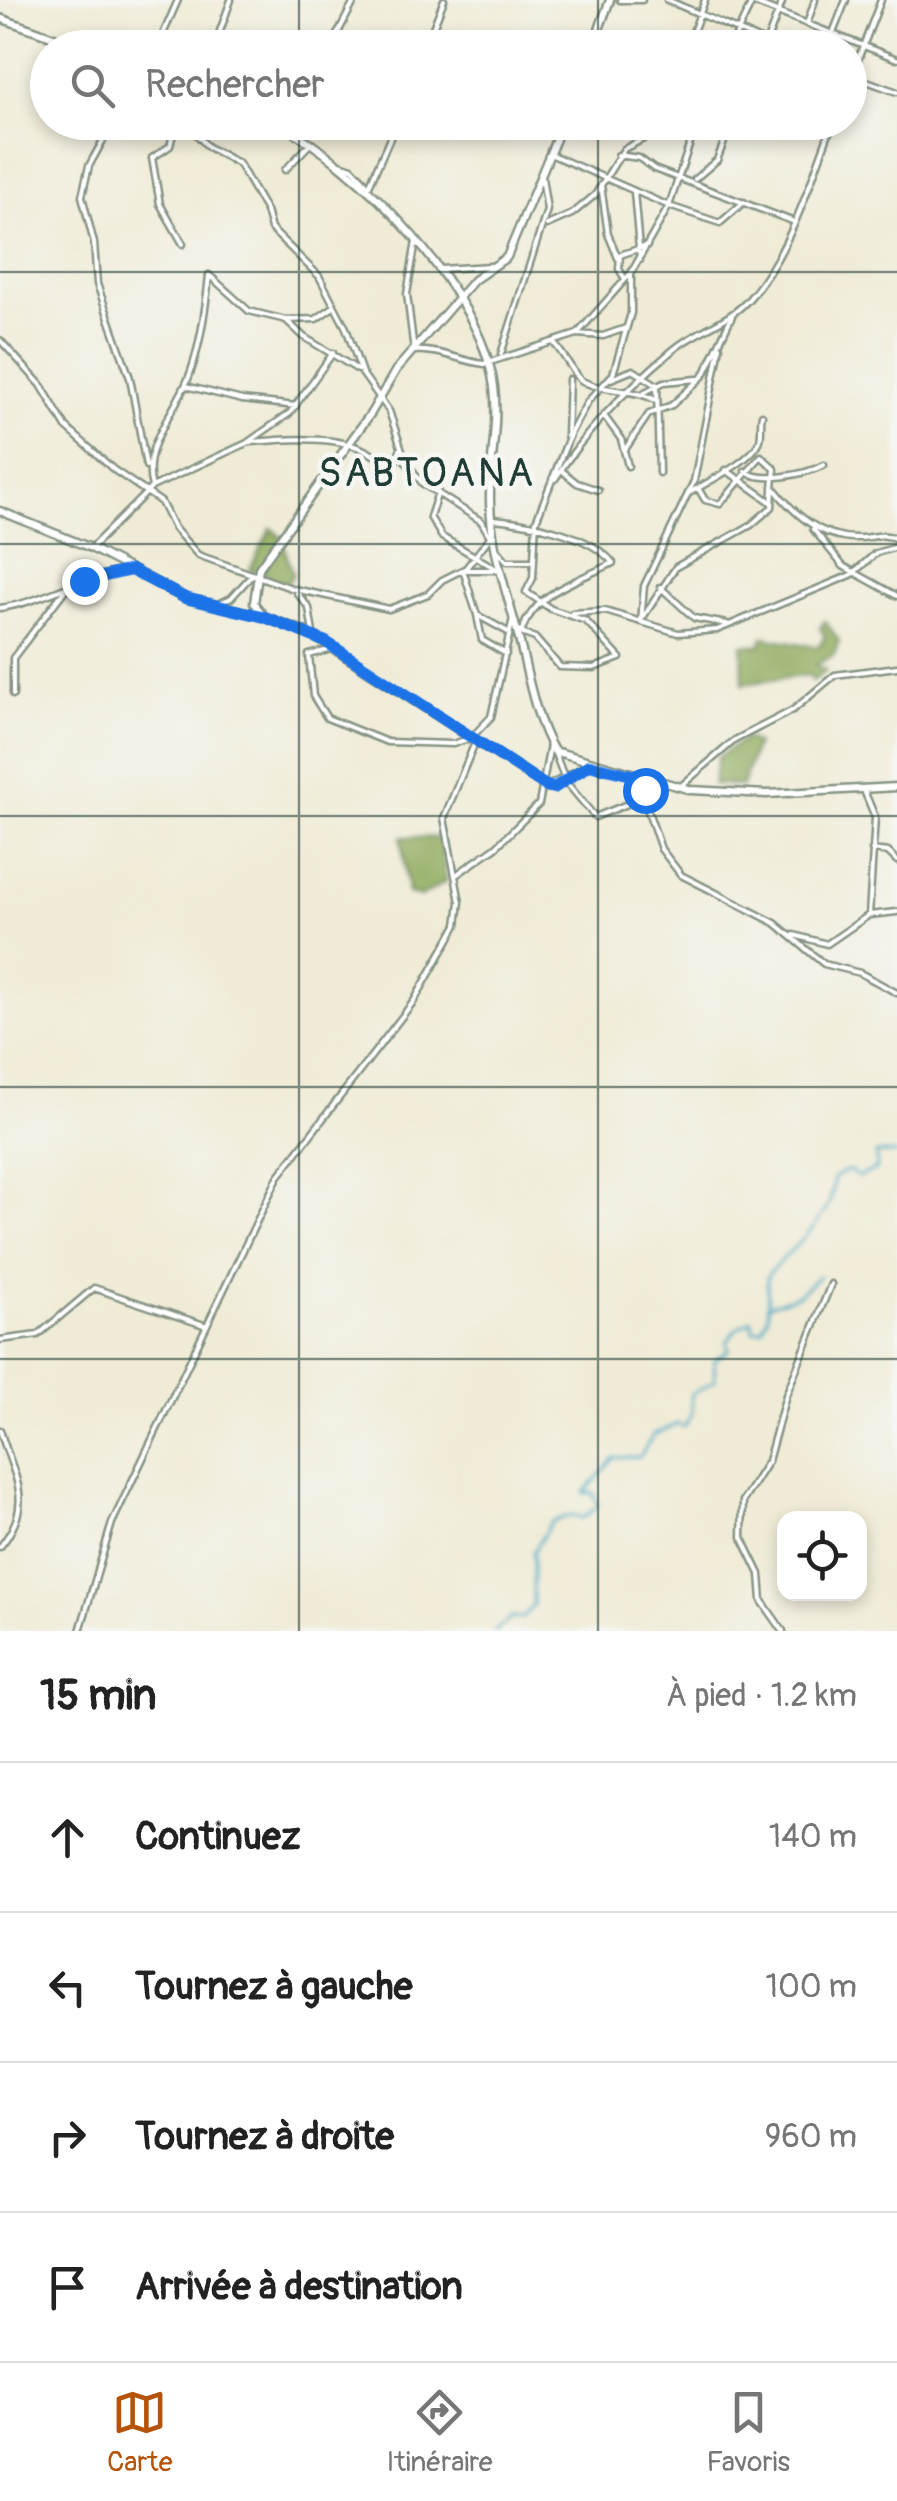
<!DOCTYPE html>
<html lang="fr">
<head>
<meta charset="utf-8">
<style>
	body { margin:0; font-family:Pangolin,sans-serif; background:#f6f6f6; color:#222 }
	.controls { position:absolute; right:30px; bottom:30px; display:grid; overflow:hidden; border-radius:20px; box-shadow:0 5px 15px #0003 }
	.controls button { width:90px; height:90px; display:grid; place-items:center; padding:0; border:0; border-bottom:2px solid #e0e0e0; background:#fff; color:#222; font:50px sans-serif }
	.stop { position:absolute; width:30px; height:30px; margin:-22px; border:8px solid #1a73e8; border-radius:50%; background:#fff }
	.stop.end { background:#1a73e8; border-color:#fff; box-shadow:0 2px 10px #0008 }
	.list { margin:0; padding:0; list-style:none }
	h2 { display:flex; justify-content:space-between; align-items:center; height:130px; margin:0; padding:0 40px; font-size:42px }
	h2 small { font-size:32px; font-weight:400; color:#767676 }
	.list li { display:grid; grid-template-columns:65px 1fr auto; gap:30px; align-items:center; box-sizing:border-box; height:150px; padding:0 40px; border-top:2px solid #e0e0e0 }
	.list b { display:block; font-size:38px; white-space:nowrap }
	.list em { font-size:32px; font-style:normal; color:#767676 }
	.icon { flex:none; width:55px; height:55px; fill:none; stroke:currentColor; stroke-width:2; stroke-linecap:round; stroke-linejoin:round }
	.map { position:relative; flex:none; width:897px; height:1631px; overflow:hidden }
	.search { position:absolute; background:#fff; box-shadow:0 5px 15px #0003; left:30px; right:30px; top:30px; height:110px; display:flex; align-items:center; gap:25px; box-sizing:border-box; padding:0 35px; border-radius:55px; color:#767676; font-size:38px }
	.sheet { height:730px; background:#fff }
	nav { display:flex; justify-content:space-around; align-items:center; box-sizing:border-box; height:140px; border-top:2px solid #e0e0e0; background:#fff; font-size:28px; color:#767676 }
	nav a { display:grid; justify-items:center; gap:5px }
	nav .on { color:#b45309 }
	.map>svg:first-child { display:block }
</style>
</head>
<body>
<div class="map">
<svg width="897" height="1631" viewBox="0 0 897 1631">
	<rect width="100%" height="100%" fill="#f6f6f2"/>
	<filter id="ink" filterUnits="userSpaceOnUse"><feTurbulence type="fractalNoise" baseFrequency=".01" numOctaves="2"/><feDisplacementMap in="SourceGraphic" scale="20" xChannelSelector="R" yChannelSelector="G"/><feConvolveMatrix kernelMatrix="1 2 1 2 8 2 1 2 1" color-interpolation-filters="sRGB"/></filter>
	<filter id="wash" filterUnits="userSpaceOnUse"><feTurbulence type="fractalNoise" baseFrequency=".0048" numOctaves="4" result="noise"/><feDisplacementMap in="SourceGraphic" scale="40" xChannelSelector="R" yChannelSelector="G"/><feGaussianBlur stdDeviation="2.25" result="paint"/><feColorMatrix in="noise" values="0 0 0 0 0 0 0 0 0 0 0 0 0 0 0 0 0 1.4 0 .05"/><feComposite in="paint" operator="in"/></filter>
	<g filter="url(#wash)">
		<rect width="100%" height="100%" fill="#efebd6"/>
		<path fill="#90ac5f" stroke="#58744a" stroke-width="2.5" d="M271,528L281,537L293,574L287,584L250,569Z
			M825,621L839,641L834,655L816,665L826,671L813,681L809,675L743,684L742,645H760L763,637L818,647L825,636L820,628Z
			M746,738L756,744L742,786L713,784L718,757Z
			M401,837L440,838L446,881L421,897L408,893Z"/>
		<g fill="none" stroke-linecap="round" stroke-linejoin="round">
			<path stroke="#45a8c5" stroke-width="2.5" d="M767,1305L798,1295L819,1276
				M495,1631L513,1617L523,1618L533,1605V1552L551,1522L572,1515L583,1518L598,1506L593,1493H584L614,1458L640,1457L653,1435L678,1424L684,1427L692,1415L691,1394L715,1381L714,1360L729,1350L727,1342L736,1329L752,1320L753,1330L762,1329L768,1315L767,1276C788,1250 816,1233 830,1201C833,1193 832,1186 834,1177L849,1170L858,1177L877,1169L876,1153L897,1154"/>
		</g>
	</g>
	<g filter="url(#ink)">
		<g fill="none" stroke-linecap="round" stroke-linejoin="round">
			<g stroke="#879485" stroke-width="9">
				<path id="minor" d="M620,0H642
					M667,0L779,48
					M746,0L897,59
					M807,24L815,0
					M833,33L846,0
					M688,45L705,0
					M157,48L178,0
					M214,48L231,0
					M330,48L355,0
					M425,48L444,0
					M730,48L752,2
					M764,48L783,0
					M850,75L897,92
					M850,80L881,0
					M113,122L89,166L82,196L94,243L97,284L130,378L146,466
					M176,122L170,146L152,158L160,204L183,244
					M185,122L208,147L239,164L266,211L271,229L319,276L346,328L362,373L389,411L406,462L423,484L481,521L491,538
					M703,122L735,134
					M550,154L669,206L697,122
					M618,155L639,158L654,169L792,221
					M337,163L352,168L368,185
					M285,170L309,145
					M695,179L717,160L732,122
					M601,185L608,234L618,258
					M369,186L397,122
					M634,192L640,260
					M547,225L572,214L595,195L624,149L661,130V122
					M416,241L407,294L414,351C439,349 460,361 484,364L577,334L631,273
					M440,269L490,266
					M209,275L249,311L286,320L304,337L358,370
					M625,279L619,269L620,255L647,246
					M286,320L316,319L332,308
					M577,334L603,336L626,328
					M0,340L41,385L66,427L114,470L161,502L174,528L198,555L294,589L389,609L428,594L442,580L466,568L490,537
					M554,343C563,354 570,366 577,376C588,392 637,388 655,400
					M501,354L547,210L542,177
					M611,379L633,370L657,385L659,473
					M186,386L242,400L296,406
					M645,392L664,382L697,379
					M605,417L621,439L628,466
					M567,436L569,379
					M251,442C296,439 361,431 391,471L401,448
					M624,451L649,414L672,405L704,375L732,316
					M561,470L577,483L598,490
					M726,470L771,502
					M745,471C762,484 806,474 824,465
					M555,479C585,431 630,386 673,350C696,330 728,323 749,299C791,251 810,182 833,122
					M152,487C140,446 177,411 190,374C201,344 206,306 209,275
					M698,488L705,500L720,504L761,456L775,469L773,487C794,514 821,539 858,538C873,538 884,532 897,539
					M438,492L430,517L442,537L498,570
					M689,493C706,483 754,460 760,440C762,432 760,423 762,415
					M493,519C528,522 590,534 613,563C576,582 537,590 521,632
					M813,529L843,566L897,596
					M91,548L152,487L247,443L290,413L333,353
					M498,551L507,561H531
					M498,570H463L477,615L508,632
					M660,587L694,618L727,624
					M297,593L309,608L313,633
					M218,604L231,598L252,575
					M0,608C46,602 86,572 131,571
					M572,613L605,611L678,633L717,630L851,575L876,553L897,547
					M477,615L482,640L506,654
					M642,619L676,567L751,525L772,507L773,488
					M641,622L644,586L694,481L720,347
					M521,633L535,638L560,667L594,668L620,658L586,621L551,609L526,592L533,578L536,521L571,432L588,401L613,374L631,313V273L669,206L720,223L744,202
					M333,649L309,655L313,696L327,718L387,742L453,744L471,738L491,717L513,618
					M13,695V658L65,590
					M554,751L566,782L595,817L635,801L656,783
					M636,776L661,849L681,875L775,923L824,964L860,973L897,993
					M681,786L735,740L793,710L835,675L897,667
					M863,788L875,817L869,915
					M872,850L888,852L897,861
					M456,875L496,847L539,804L550,745
					M794,935L827,944L869,915L897,912
					M0,1340L38,1335L94,1288L204,1325
					M0,1430C14,1478 36,1503 0,1547
					M80,1631L112,1523L278,1177L414,1001L457,925L460,902L444,818L476,740
					M783,1631L762,1601L760,1574L742,1537L743,1501L768,1461L786,1395L831,1284"/>
			</g>
			<g stroke="#879485" stroke-width="11">
				<path id="tertiary" d="M0,18L85,48
					M592,48L610,0
					M276,122C359,166 481,289 494,387C499,423 489,464 490,501C491,549 506,589 518,635C528,674 534,716 554,751L691,790L767,794L897,787
					M0,511L91,548L185,598L259,615L309,633L548,787L589,765
					M263,615L254,603L259,568L371,413L396,370L474,280L507,257L563,122"/>
			</g>
			<use href="#minor" stroke="#fff" stroke-width="4"/>
			<use href="#tertiary" stroke="#fff" stroke-width="6"/>
		</g>
	</g>
	<g fill="none" stroke-linecap="round" stroke-linejoin="round" filter="url(#ink)">
		<path stroke="#1a73e8" stroke-width="12" d="M84,581L131,570L185,598L265,617L326,642L546,786L554,788L589,765L636,776L641,798L645,790"/>
	</g>
	<path fill="none" stroke="#1f3d34" stroke-width="2.5" stroke-opacity="0.55" d="M299,0V48M598,0V48M299,122V1631M598,122V1631M0,272H897M0,544H897M0,816H897M0,1087H897M0,1359H897"/>
	<g text-anchor="middle" stroke-width="9" stroke-linejoin="round" paint-order="stroke">
		<g font-size="40" letter-spacing="2.5" fill="#1f3d34" stroke="#f6f6f2">
			<text x="427" y="486">SABTOANA</text>
		</g>
	</g>
</svg>
<div class="controls">
<button><svg class="icon" aria-label="locate" viewBox="0 0 24 24"><circle cx="12" cy="12" r="6"/><path d="M12 2v4M12 18v4M2 12h4M18 12h4"/></svg></button>
</div>
<div class="stop" style="left:645px;top:790px"></div>
<div class="stop end" style="left:84px;top:581px"></div>
<div class="search"><svg class="icon" aria-label="search" viewBox="0 0 24 24"><circle cx="10" cy="10" r="6"/><path d="M15 15l6 6"/></svg>Rechercher</div>
</div>
<section class="sheet">
<h2>15 min<small>À pied · 1.2 km</small></h2>
<ul class="list">
<li><svg class="icon" aria-label="ahead" viewBox="0 0 24 24"><path d="M12 20V5M6 11l6-6 6 6"/></svg><div><b>Continuez</b></div><em>140 m</em></li>
<li><svg class="icon" aria-label="left" viewBox="0 0 24 24"><path d="M17 20v-9H6M10 6l-5 5 5 5"/></svg><div><b>Tournez à gauche</b></div><em>100 m</em></li>
<li><svg class="icon" aria-label="right" viewBox="0 0 24 24"><path d="M7 20v-9h11M14 6l5 5-5 5"/></svg><div><b>Tournez à droite</b></div><em>960 m</em></li>
<li><svg class="icon" aria-label="arrive" viewBox="0 0 24 24"><path d="M6 21V4h12l-3 4 3 4H6"/></svg><div><b>Arrivée à destination</b></div></li>
</ul>
</section>
<nav>
<a class="on"><svg class="icon" aria-label="map" viewBox="0 0 24 24"><path d="M3 6l6-2 6 2 6-2v14l-6 2-6-2-6 2zM9 4v14M15 6v14"/></svg>Carte</a>
<a><svg class="icon" aria-label="directions" viewBox="0 0 24 24"><path d="M12 3l9 9-9 9-9-9zM9 14v-3h6M13 9l2 2-2 2"/></svg>Itinéraire</a>
<a><svg class="icon" aria-label="saved" viewBox="0 0 24 24"><path d="M7 4h10v16l-5-4-5 4z"/></svg>Favoris</a>
</nav>
</body>
</html>
